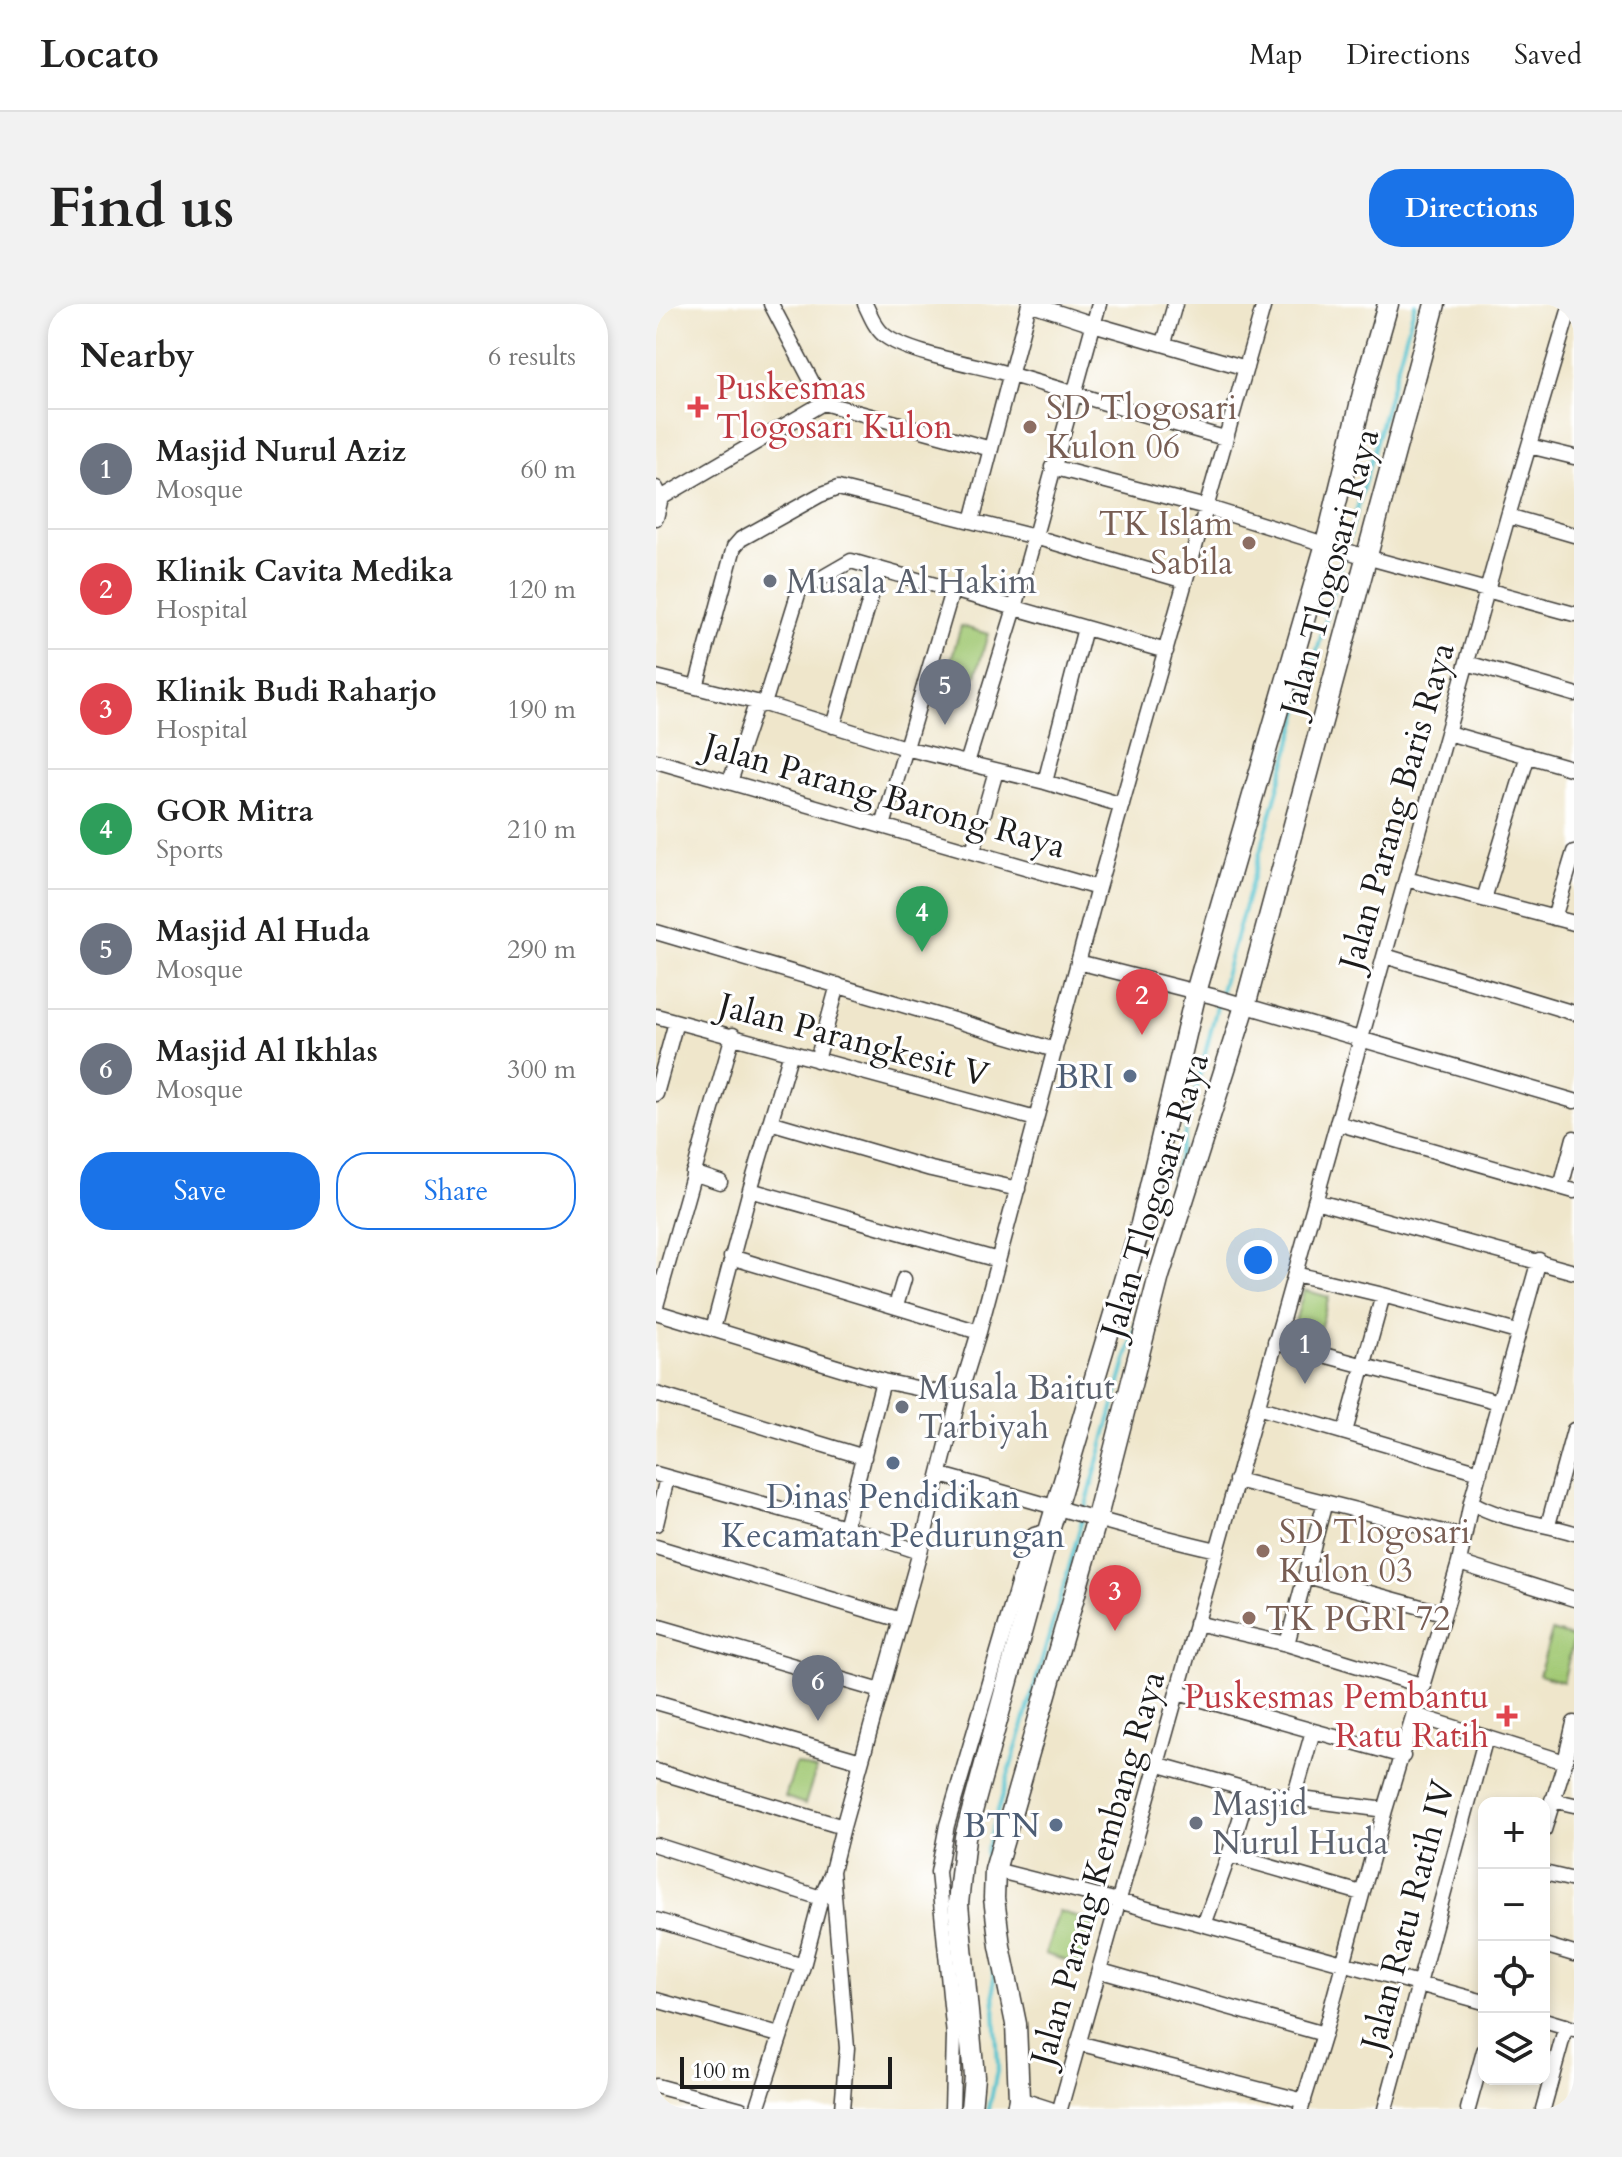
<!DOCTYPE html>
<html lang="en">
<head>
<meta charset="utf-8">
<style>
	body { margin:0; font-family:Cardo,serif; background:#f2f2f2; color:#222 }
	.controls { position:absolute; right:24px; bottom:24px; display:grid; overflow:hidden; border-radius:16px; box-shadow:0 4px 12px #0003 }
	.controls button { width:72px; height:72px; display:grid; place-items:center; padding:0; border:0; border-bottom:2px solid #e0e0e0; background:#fff; color:#222; font:40px sans-serif }
	.scale { position:absolute; left:24px; bottom:20px; width:212px; box-sizing:border-box; padding-left:8px; border:4px solid #1c1c1c; border-top:0; font-size:22px; line-height:28px; white-space:nowrap; color:#1c1c1c; -webkit-text-stroke:6px #fff; paint-order:stroke }
	.you { position:absolute; left:602px; top:956px; width:28px; height:28px; margin:-20px; border:6px solid #fff; border-radius:50%; background:#1a73e8; box-shadow:0 0 0 12px #1a73e833 }
	.badge { display:grid; place-items:center; width:52px; height:52px; border-radius:50%; background:#1a73e8; color:#fff; font-size:26px; font-weight:700 }
	.pin { position:absolute; translate:-50% -66px; filter:drop-shadow(0 2px 4px #0008) }
	.pin::after { content:''; position:absolute; top:42px; width:28px; height:24px; background:inherit; clip-path:polygon(0 0,100% 0,50% 100%) }
	.list { margin:0; padding:0; list-style:none }
	h2 { display:flex; justify-content:space-between; align-items:center; height:104px; margin:0; padding:0 32px; font-size:34px }
	h2 small { font-size:26px; font-weight:400; color:#767676 }
	.list li { display:grid; grid-template-columns:52px 1fr auto; gap:24px; align-items:center; box-sizing:border-box; height:120px; padding:0 32px; border-top:2px solid #e0e0e0 }
	.list b { display:block; font-size:30px; white-space:nowrap }
	.list p { margin:0; font-size:26px; white-space:nowrap; color:#767676 }
	.list em { font-size:26px; font-style:normal; color:#767676 }
	.actions { display:flex; gap:16px; padding:24px 32px }
	.actions a { flex:1; padding:18px 0; border:2px solid #1a73e8; border-radius:32px; text-align:center; font-size:28px; color:#1a73e8 }
	.actions .main { background:#1a73e8; color:#fff }
	.icon { flex:none; width:44px; height:44px; fill:none; stroke:currentColor; stroke-width:2; stroke-linecap:round; stroke-linejoin:round }
	.map { position:relative; flex:none; width:918px; height:1805px; overflow:hidden; border-radius:32px }
	header { display:flex; align-items:center; gap:48px; box-sizing:border-box; height:112px; padding:0 40px; background:#fff; border-bottom:2px solid #e0e0e0 }
	header strong { font-size:38px }
	nav { display:flex; gap:44px; margin-inline-start:auto; font-size:28px }
	.intro { display:flex; align-items:center; justify-content:space-between; box-sizing:border-box; height:192px; padding:0 48px }
	h1 { margin:0; font-size:56px }
	.button { padding:20px 36px; border-radius:32px; background:#1a73e8; color:#fff; font-size:28px; font-weight:700 }
	main { display:flex; gap:48px; padding:0 48px }
	aside { flex:1; background:#fff; border-radius:32px; box-shadow:0 4px 12px #0003 }
	.map>svg:first-child { display:block }
</style>
</head>
<body>
<header>
<strong>Locato</strong>
<nav><a>Map</a><a>Directions</a><a>Saved</a></nav>
</header>
<div class="intro"><h1>Find us</h1><a class="button">Directions</a></div>
<main>
<aside>
<h2>Nearby<small>6 results</small></h2>
<ul class="list">
<li><span class="badge" style="background:#6b7280">1</span><div><b>Masjid Nurul Aziz</b><p>Mosque</p></div><em>60 m</em></li>
<li><span class="badge" style="background:#e0444e">2</span><div><b>Klinik Cavita Medika</b><p>Hospital</p></div><em>120 m</em></li>
<li><span class="badge" style="background:#e0444e">3</span><div><b>Klinik Budi Raharjo</b><p>Hospital</p></div><em>190 m</em></li>
<li><span class="badge" style="background:#2e9e5b">4</span><div><b>GOR Mitra</b><p>Sports</p></div><em>210 m</em></li>
<li><span class="badge" style="background:#6b7280">5</span><div><b>Masjid Al Huda</b><p>Mosque</p></div><em>290 m</em></li>
<li><span class="badge" style="background:#6b7280">6</span><div><b>Masjid Al Ikhlas</b><p>Mosque</p></div><em>300 m</em></li>
</ul>
<div class="actions"><a class="main">Save</a><a>Share</a></div>
</aside>
<div class="map">
<svg width="918" height="1805" viewBox="0 0 918 1805">
	<rect width="100%" height="100%" fill="#fff"/>
	<filter id="ink" filterUnits="userSpaceOnUse"><feTurbulence type="fractalNoise" baseFrequency=".0125" numOctaves="2"/><feDisplacementMap in="SourceGraphic" scale="16" xChannelSelector="R" yChannelSelector="G"/><feConvolveMatrix kernelMatrix="1 2 1 2 8 2 1 2 1" color-interpolation-filters="sRGB"/></filter>
	<filter id="wash" filterUnits="userSpaceOnUse"><feTurbulence type="fractalNoise" baseFrequency=".006" numOctaves="4" result="noise"/><feDisplacementMap in="SourceGraphic" scale="32" xChannelSelector="R" yChannelSelector="G"/><feGaussianBlur stdDeviation="1.8" result="paint"/><feColorMatrix in="noise" values="0 0 0 0 0 0 0 0 0 0 0 0 0 0 0 0 0 1.4 0 .05"/><feComposite in="paint" operator="in"/></filter>
	<g filter="url(#wash)">
		<rect width="100%" height="100%" fill="#efe6cb"/>
		<path fill="#a2c975" stroke="#5f7248" stroke-width="2" d="M305,322L332,330L320,371L293,363Z
			M648,986L673,993L661,1036L636,1029Z
			M896,1327L918,1334L907,1378L883,1371Z
			M140,1460L160,1466L149,1500L129,1493Z
			M403,1607L438,1618L424,1661L389,1650Z"/>
		<g fill="none" stroke-linecap="round" stroke-linejoin="round">
			<path stroke="#57c4d0" stroke-width="4" d="M331,1564L330,1547L408,1281L480,1021L566,683L759,0
				M333,1805L342,1762L336,1649"/>
		</g>
	</g>
	<g filter="url(#ink)">
		<g fill="none" stroke-linecap="round" stroke-linejoin="round">
			<g stroke="#3c3a36" stroke-width="17">
				<path id="street" d="M209,0C214,10 219,24 228,31C250,49 316,60 345,68C420,89 494,114 569,134
					M376,0L437,20L590,64
					M508,39L519,0
					M167,99L335,145
					M873,142L918,153
					M396,163L550,203L710,253L918,310
					M0,184L5,194L167,99L115,0
					M852,212L918,231
					M0,214L5,194
					M316,217L373,0
					M811,359L918,390
					M0,373L108,400L249,444L389,478L466,501
					M40,383L78,243L85,235L164,191L182,184L379,233L529,277
					M177,422L223,265
					M792,429L918,465
					M0,457L442,584
					M311,459L359,304L443,0
					M74,478L99,403L108,400L143,287L195,257L510,347
					M389,478L429,324
					M227,522L296,287
					M317,547L340,467
					M750,575L918,619
					M828,595L872,451
					M898,614L918,548
					M0,628L399,746
					M729,652L918,709
					M422,658L556,692L918,797
					M0,712L380,815
					M161,756L182,681
					M0,790L20,718
					M114,818L275,865L362,885
					M681,819L918,887
					M37,869L64,878
					M905,883L918,834
					M94,886L342,956
					M659,897L918,968
					M75,953L323,1028
					M639,970L727,991L861,1028
					M0,1002L77,731
					M240,1002L248,975
					M0,1008L227,1077L303,1093
					M57,1025L94,886L135,748
					M619,1038L843,1098
					M0,1090L208,1153
					M601,1103L824,1168
					M689,1128L727,991
					M0,1170L189,1223L264,1248
					M285,1171C377,1196 467,1225 561,1246
					M580,1176L808,1233
					M815,1198C846,1217 884,1218 918,1229
					M0,1220L11,1174
					M892,1221L918,1126
					M189,1223L227,1077
					M0,1243L245,1316
					M803,1259L918,1295
					M651,1272L787,1309
					M540,1319L631,1340L768,1382
					M0,1322L225,1387
					M631,1340L669,1198
					M522,1389L747,1452
					M0,1398L205,1457
					M759,1411L909,1458
					M500,1460L593,1486L638,1494L729,1506
					M0,1467L187,1523
					M638,1494L657,1427
					M896,1496L918,1501
					M888,1526L909,1458L918,1419
					M0,1541L165,1594
					M573,1551L705,1589
					M339,1566L466,1598L828,1698
					M888,1569L918,1576
					M0,1616L147,1662
					M548,1621L573,1551L593,1486
					M888,1641L918,1650
					M445,1667L668,1730
					M0,1696L123,1731
					M888,1716L918,1725
					M422,1739L648,1797
					M0,1782L85,1805
					M363,1795L394,1805
					M101,1805L147,1662L165,1594L175,1571
					M186,1805L191,1744L176,1567L187,1523L264,1248L303,1093L323,1028L442,584L608,0
					M296,1805L298,1732L282,1568L291,1521L375,1236L378,1231L393,1227
					M404,1805L852,212L915,0
					M645,1805L668,1730L729,1506L803,1259L815,1198L883,956
					M729,1805L830,1433
					M812,1805L828,1747
					M887,1805L910,1722"/>
			</g>
			<g stroke="#3c3a36" stroke-width="23">
				<path id="secondary" d="M315,1805L318,1772L302,1600L309,1533L393,1227L485,920L540,688L670,240L710,77L732,0
					M361,1805L363,1795L360,1720L344,1642L338,1594L339,1566L440,1217L503,972L589,702L779,0"/>
			</g>
			<use href="#street" stroke="#fff" stroke-width="14"/>
			<use href="#secondary" stroke="#fff" stroke-width="20"/>
		</g>
	</g>
	<g fill="#e0444e" stroke="#fff" stroke-width="3">
		<path d="M38 91h8v8h8v8h-8v8h-8v-8h-8v-8h8z"/>
		<path d="M847 1400h8v8h8v8h-8v8h-8v-8h-8v-8h8z"/>
	</g>
	<g fill="#8d6e63" stroke="#fff" stroke-width="3">
		<circle cx="374" cy="123" r="8"/>
		<circle cx="593" cy="239" r="8"/>
		<circle cx="607" cy="1247" r="8"/>
		<circle cx="593" cy="1314" r="8"/>
	</g>
	<g fill="#6b7280" stroke="#fff" stroke-width="3">
		<circle cx="114" cy="277" r="8"/>
		<circle cx="246" cy="1103" r="8"/>
		<circle cx="540" cy="1519" r="8"/>
	</g>
	<g fill="#5c6f8a" stroke="#fff" stroke-width="3">
		<circle cx="474" cy="772" r="8"/>
		<circle cx="237" cy="1159" r="8"/>
		<circle cx="400" cy="1521" r="8"/>
	</g>
	<g text-anchor="middle" stroke-width="6" stroke-linejoin="round" paint-order="stroke">
		<g font-size="34" fill="#be3a42" stroke="#fff" text-anchor="start">
			<text x="60" y="95">Puskesmas<tspan x="60" dy="39">Tlogosari Kulon</tspan></text>
			<text x="833" y="1404" text-anchor="end">Puskesmas Pembantu<tspan x="833" dy="39">Ratu Ratih</tspan></text>
		</g>
		<g font-size="34" fill="#785e54" stroke="#fff" text-anchor="start">
			<text x="390" y="115">SD Tlogosari<tspan x="390" dy="39">Kulon 06</tspan></text>
			<text x="577" y="231" text-anchor="end">TK Islam<tspan x="577" dy="39">Sabila</tspan></text>
			<text x="623" y="1239">SD Tlogosari<tspan x="623" dy="39">Kulon 03</tspan></text>
			<text x="609" y="1326">TK PGRI 72</text>
		</g>
		<g font-size="34" fill="#1c1c1c" stroke="#fff">
			<text transform="translate(673 268) rotate(-75)" y="12">Jalan Tlogosari Raya</text>
			<text transform="translate(229 491) rotate(16)" y="12">Jalan Parang Barong Raya</text>
			<text transform="translate(740 502) rotate(-74)" y="12">Jalan Parang Baris Raya</text>
			<text transform="translate(198 735) rotate(15)" y="12">Jalan Parangkesit V</text>
			<text transform="translate(498 891) rotate(-73)" y="12">Jalan Tlogosari Raya</text>
			<text transform="translate(441 1564) rotate(-74)" y="12">Jalan Parang Kembang Raya</text>
			<text transform="translate(751 1611) rotate(-75)" y="12">Jalan Ratu Ratih IV</text>
		</g>
		<g font-size="34" fill="#5b616d" stroke="#fff" text-anchor="start">
			<text x="130" y="289">Musala Al Hakim</text>
			<text x="262" y="1095">Musala Baitut<tspan x="262" dy="39">Tarbiyah</tspan></text>
			<text x="556" y="1511">Masjid<tspan x="556" dy="39">Nurul Huda</tspan></text>
		</g>
		<g font-size="34" fill="#4e5e75" stroke="#fff" text-anchor="end">
			<text x="458" y="784">BRI</text>
			<text x="237" y="1204" text-anchor="middle">Dinas Pendidikan<tspan x="237" dy="39">Kecamatan Pedurungan</tspan></text>
			<text x="384" y="1533">BTN</text>
		</g>
	</g>
</svg>
<div class="controls">
<button>+</button>
<button>−</button>
<button><svg class="icon" aria-label="locate" viewBox="0 0 24 24"><circle cx="12" cy="12" r="6"/><path d="M12 2v4M12 18v4M2 12h4M18 12h4"/></svg></button>
<button><svg class="icon" aria-label="layers" viewBox="0 0 24 24"><path d="M12 4l9 5-9 5-9-5zM3 14l9 5 9-5"/></svg></button>
</div>
<div class="scale">100 m</div>
<div class="you"></div>
<div class="pin badge" style="left:649px;top:1080px;background:#6b7280">1</div>
<div class="pin badge" style="left:486px;top:731px;background:#e0444e">2</div>
<div class="pin badge" style="left:459px;top:1327px;background:#e0444e">3</div>
<div class="pin badge" style="left:266px;top:648px;background:#2e9e5b">4</div>
<div class="pin badge" style="left:289px;top:421px;background:#6b7280">5</div>
<div class="pin badge" style="left:162px;top:1417px;background:#6b7280">6</div>
</div>
</main>
</body>
</html>
